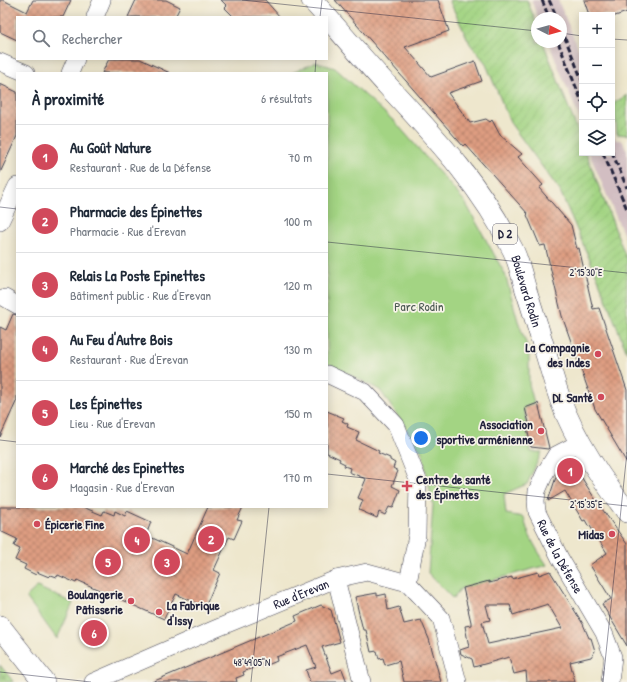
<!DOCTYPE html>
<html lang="fr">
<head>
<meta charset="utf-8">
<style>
	body { margin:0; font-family:"Patrick Hand",sans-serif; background:#f6f6f7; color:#1f2937 }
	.controls { position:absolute; right:12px; top:12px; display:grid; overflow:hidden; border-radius:0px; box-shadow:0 2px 10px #0003 }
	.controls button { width:36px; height:36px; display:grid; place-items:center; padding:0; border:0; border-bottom:1px solid #e0e1e3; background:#fff; color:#1f2937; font:20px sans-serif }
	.compass { position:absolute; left:531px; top:12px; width:36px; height:36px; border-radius:50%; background:#fff; box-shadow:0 2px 10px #0003; rotate:96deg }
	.you { position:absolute; left:421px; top:438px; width:14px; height:14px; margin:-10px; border:3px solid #fff; border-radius:50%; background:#1a73e8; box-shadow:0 0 0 6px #1a73e833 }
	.badge { display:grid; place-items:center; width:26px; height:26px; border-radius:50%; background:#d1495b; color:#fff; font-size:13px; font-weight:700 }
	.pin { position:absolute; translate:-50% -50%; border:2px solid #fff; box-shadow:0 1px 4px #0006 }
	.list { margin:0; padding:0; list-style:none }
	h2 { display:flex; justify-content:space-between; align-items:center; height:52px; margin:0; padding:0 16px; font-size:17px }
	h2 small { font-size:13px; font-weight:400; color:#747a83 }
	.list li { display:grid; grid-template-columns:26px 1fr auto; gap:12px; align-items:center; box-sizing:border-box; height:64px; padding:0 16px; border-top:1px solid #e0e1e3 }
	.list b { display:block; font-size:15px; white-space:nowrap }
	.list p { margin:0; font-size:13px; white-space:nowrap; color:#747a83 }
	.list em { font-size:13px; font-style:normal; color:#747a83 }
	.icon { flex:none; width:22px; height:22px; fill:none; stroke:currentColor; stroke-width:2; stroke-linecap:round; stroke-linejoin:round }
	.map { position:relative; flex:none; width:627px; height:682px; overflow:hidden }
	.search { position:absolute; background:#fff; box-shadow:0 2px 10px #0003; left:16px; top:16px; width:312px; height:44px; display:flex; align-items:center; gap:10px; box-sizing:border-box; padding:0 14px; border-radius:0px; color:#747a83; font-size:15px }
	.panel { position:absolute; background:#fff; box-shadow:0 2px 10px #0003; left:16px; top:72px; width:312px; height:436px; border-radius:0px }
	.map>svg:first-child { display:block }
</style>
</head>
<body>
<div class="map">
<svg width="627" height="682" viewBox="0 0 627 682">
	<defs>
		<pattern id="cemetery-stones" width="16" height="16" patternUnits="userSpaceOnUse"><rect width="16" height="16" fill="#a3d483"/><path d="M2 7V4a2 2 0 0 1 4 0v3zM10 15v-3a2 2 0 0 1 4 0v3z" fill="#8cb672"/></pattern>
		<pattern id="garden-furrows" width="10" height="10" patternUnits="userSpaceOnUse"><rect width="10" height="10" fill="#a3d483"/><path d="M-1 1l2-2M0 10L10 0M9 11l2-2" fill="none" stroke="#8cb672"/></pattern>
		<pattern id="building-cross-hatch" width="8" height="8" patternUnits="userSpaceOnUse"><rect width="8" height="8" fill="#de9d81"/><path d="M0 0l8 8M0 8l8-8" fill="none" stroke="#b4806b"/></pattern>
	</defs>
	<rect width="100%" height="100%" fill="#f7f3e8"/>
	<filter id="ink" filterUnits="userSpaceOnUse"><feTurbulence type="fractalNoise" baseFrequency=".025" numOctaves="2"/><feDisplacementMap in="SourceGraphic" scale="8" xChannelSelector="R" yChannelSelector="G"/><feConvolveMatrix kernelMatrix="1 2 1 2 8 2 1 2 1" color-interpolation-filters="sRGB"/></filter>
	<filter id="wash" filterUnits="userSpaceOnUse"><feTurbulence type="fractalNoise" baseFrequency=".012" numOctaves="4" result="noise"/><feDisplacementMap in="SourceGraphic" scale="16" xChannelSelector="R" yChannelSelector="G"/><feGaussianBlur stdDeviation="0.9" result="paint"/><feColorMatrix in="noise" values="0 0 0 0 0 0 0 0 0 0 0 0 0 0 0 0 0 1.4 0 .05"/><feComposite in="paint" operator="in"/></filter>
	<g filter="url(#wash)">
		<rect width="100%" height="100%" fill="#eee7cd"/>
		<path fill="#d2bec2" d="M531,0H558L582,58V124L548,42H561V18H538Z
			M612,130L616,140H621L623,142L627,151V243L589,153H612Z"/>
		<path fill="#a3d483" stroke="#627b5f" d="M316,62L335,68L396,123L465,202L505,274L518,321L529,351V384L534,403L524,408L531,452H542L527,484L504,494L506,514L524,517C527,535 537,550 547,565L460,589L453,599L428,573L433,505L422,452L380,390L327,363V73H292Z
			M37,587L73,603L57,639L26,597Z"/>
		<path fill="url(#cemetery-stones)" stroke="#627b5f" d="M0,665L12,680L13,682H0Z"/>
		<path fill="url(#garden-furrows)" stroke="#627b5f" d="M449,0H527L537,25V42H543L582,142V153H586L627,260V353L599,281L560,191L511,124L485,62L470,44Z
			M627,95V135L617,134L614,103Z"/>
		<g id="blocks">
			<path fill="url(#building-cross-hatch)" fill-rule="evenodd" d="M0,0H3L27,12L33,0H71L63,17H17V40L0,32Z
				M136,0H166L180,7L175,17H128Z
				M221,0H265L280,17H234L225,8L227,6Z
				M335,0H438L449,31L405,47L431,77L475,61L482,81L448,93L470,123L486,119L490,122L492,120L500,135L522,154L518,157L543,185L539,188L571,225L577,249L579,248L593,309L599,308L627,390V463L595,409L562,316L545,245L540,246L527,215L528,214L465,144L463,146Z
				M584,0H627V12L612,17V15H589Z
				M109,59H140L170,73H102Z
				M0,84L17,92V136L0,173Z
				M13,314L17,315V400L0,437V327L6,330Z
				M538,403L549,448L548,449L531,447L526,423H529L525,408Z
				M327,411L344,418L342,421L348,424L347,427L359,432L356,440L379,451L378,453L390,458V460L395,463L393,468L398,471L392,486L400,490L393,508L389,507L385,515L379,512L377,518L359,510L363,500L358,498L366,479L349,472L350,468L344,466L345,464L339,461L340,459L327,453Z
				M563,465L575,467L595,499L627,544V646L602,604L611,599L590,565L607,553L590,526L589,527L585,520L583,521L565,491L548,501L558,471Z
				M0,507H83L102,515L104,511L114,515L115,511L125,516L127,511L151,522L146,535L187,554L208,507H243L237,520L242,521L234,539L229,537L214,570L220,573L205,607L176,594L164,619L77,580L76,583L58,575L57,577L51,575L49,577L37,572L36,575L24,569L26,565L15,560L20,549L14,546L17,539L0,531Z
				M550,571L583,624L589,638H591L595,651L591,657L570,662L575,682H527L526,671L514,674L509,657L474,667L472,659L461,654L460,650L469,647L465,626L471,625V622L463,588L489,581V583L512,577V579L538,572L539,575ZM548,604L562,628L488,644L482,622L490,620L486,605H510L513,615Z
				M377,593V596L386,594L388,610L399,607L404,624L421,620L429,639L441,682H404L399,661L385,665L383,658L379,659L377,651L371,652L366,630H363L355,597Z
				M321,605L331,610L340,642L322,647L332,673L342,669L347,682H310L306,670L316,667L307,645L276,657L277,661L265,666L264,663L243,672L244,675L236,678L237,682H152L297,621L295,616Z"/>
		</g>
	</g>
	<g filter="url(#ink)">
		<use href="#blocks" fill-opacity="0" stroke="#414051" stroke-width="1"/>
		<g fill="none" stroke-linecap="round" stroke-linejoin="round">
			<g stroke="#414051" stroke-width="18">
				<g id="minor">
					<path d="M95,17L102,0"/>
					<path d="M0,62L26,73"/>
					<path d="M70,73L76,59"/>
					<path d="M0,222L17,186"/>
					<path d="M5,298L17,305"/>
					<path d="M327,374L365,392L396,425L418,480L417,535L408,583"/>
					<path id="s1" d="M581,442L556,455L545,473L537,491L536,501L537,512L560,558L604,633L613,657L610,682"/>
					<path d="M336,579L362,682"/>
					<path id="s2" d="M93,682L215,629L336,579L367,572L408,583L441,618L458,682"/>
				</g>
			</g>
			<g stroke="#414051" stroke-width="22">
				<g id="major">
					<path id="s3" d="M312,0C337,28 361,57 387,85C435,137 481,185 513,250C519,262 522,277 526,290C537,323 546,355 556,387C569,430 599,476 627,512"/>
					<path d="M0,626L44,682"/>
				</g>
			</g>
			<use href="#minor" stroke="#fff" stroke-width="17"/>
			<use href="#major" stroke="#fff" stroke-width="21"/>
			<path stroke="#22223b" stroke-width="3" stroke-dasharray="6 3" stroke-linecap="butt" d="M542,0L549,18
				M549,0L557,18
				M561,28L582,80
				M558,42L582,102
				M612,152L627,188
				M603,153L627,209"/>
		</g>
	</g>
	<path fill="none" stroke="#22223b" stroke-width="1" stroke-opacity="0.45" d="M242,0L537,31M320,17L322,0M561,33L582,36M612,39L627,40M315,73L316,59M0,207L17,209M327,242L627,273M0,440L17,442M327,474L627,506M0,672L91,682M251,682L269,507M603,682L627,452"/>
	<g fill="#d1495b" stroke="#f7f3e8" stroke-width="1.5">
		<circle cx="598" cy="354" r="4"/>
		<circle cx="601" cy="397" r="4"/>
		<circle cx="541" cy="431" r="4"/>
		<path d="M405 480h4v4h4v4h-4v4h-4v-4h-4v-4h4z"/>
		<circle cx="37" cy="524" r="4"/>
		<circle cx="612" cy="534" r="4"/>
		<circle cx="131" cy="601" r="4"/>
		<circle cx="159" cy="612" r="4"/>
	</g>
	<g text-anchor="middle" stroke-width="3.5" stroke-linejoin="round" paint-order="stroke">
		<rect fill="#f7f3e8" stroke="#62616f" stroke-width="1" x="493" y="224" width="24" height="20" rx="3"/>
		<g font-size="12" font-weight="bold" fill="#22223b">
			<text x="505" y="238">D 2</text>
		</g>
		<g font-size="13" fill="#22223b" stroke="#f7f3e8">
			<text dy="5" stroke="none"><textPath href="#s3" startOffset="365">Boulevard Rodin</textPath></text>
			<text dy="5" stroke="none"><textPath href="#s1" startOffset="140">Rue de la Défense</textPath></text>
			<text dy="5" stroke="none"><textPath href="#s2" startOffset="226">Rue d'Erevan</textPath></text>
		</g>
		<g font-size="13" fill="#495751" stroke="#f7f3e8">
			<text x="419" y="311">Parc Rodin</text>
		</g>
		<g font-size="13" font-weight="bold" fill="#22223b" stroke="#f7f3e8" text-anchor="end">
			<text x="590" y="352">La Compagnie<tspan x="590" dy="15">des Indes</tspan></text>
			<text x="593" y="402">DL Santé</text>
			<text x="533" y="429">Association<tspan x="533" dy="15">sportive arménienne</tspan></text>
			<text x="416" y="484" text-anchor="start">Centre de santé<tspan x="416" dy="15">des Épinettes</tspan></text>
			<text x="45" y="529" text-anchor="start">Épicerie Fine</text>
			<text x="604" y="539">Midas</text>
			<text x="123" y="599">Boulangerie<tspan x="123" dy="15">Pâtisserie</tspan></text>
			<text x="167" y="610" text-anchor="start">La Fabrique<tspan x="167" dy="15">d'Issy</tspan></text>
		</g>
	</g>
	<g font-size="10" text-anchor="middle" fill="#22223b" stroke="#f7f3e8" stroke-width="3.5" stroke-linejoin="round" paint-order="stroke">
		<text x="586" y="276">2°15'30"E</text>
		<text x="586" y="508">2°15'35"E</text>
		<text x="252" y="666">48°49'05"N</text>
	</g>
</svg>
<div class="controls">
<button>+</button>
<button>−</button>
<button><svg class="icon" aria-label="locate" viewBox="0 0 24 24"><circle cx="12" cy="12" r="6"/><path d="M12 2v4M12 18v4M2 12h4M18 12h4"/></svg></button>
<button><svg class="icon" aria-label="layers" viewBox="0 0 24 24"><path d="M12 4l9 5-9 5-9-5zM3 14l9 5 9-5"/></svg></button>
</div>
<svg class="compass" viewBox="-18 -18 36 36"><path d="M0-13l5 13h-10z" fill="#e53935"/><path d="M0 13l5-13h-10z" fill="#747a83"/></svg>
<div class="you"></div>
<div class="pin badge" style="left:570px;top:471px">1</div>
<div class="pin badge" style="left:211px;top:539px">2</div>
<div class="pin badge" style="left:167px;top:562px">3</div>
<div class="pin badge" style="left:137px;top:540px">4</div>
<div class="pin badge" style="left:108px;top:562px">5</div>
<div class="pin badge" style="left:94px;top:633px">6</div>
<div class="search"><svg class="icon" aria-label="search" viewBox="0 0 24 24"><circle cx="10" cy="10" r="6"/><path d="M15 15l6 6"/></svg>Rechercher</div>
<section class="panel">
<h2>À proximité<small>6 résultats</small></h2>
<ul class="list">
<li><span class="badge">1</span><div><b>Au Goût Nature</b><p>Restaurant · Rue de la Défense</p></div><em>70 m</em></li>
<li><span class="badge">2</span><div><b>Pharmacie des Épinettes</b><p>Pharmacie · Rue d'Erevan</p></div><em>100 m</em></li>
<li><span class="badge">3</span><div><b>Relais La Poste Epinettes</b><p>Bâtiment public · Rue d'Erevan</p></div><em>120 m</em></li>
<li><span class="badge">4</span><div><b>Au Feu d'Autre Bois</b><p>Restaurant · Rue d'Erevan</p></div><em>130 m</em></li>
<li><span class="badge">5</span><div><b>Les Épinettes</b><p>Lieu · Rue d'Erevan</p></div><em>150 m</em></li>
<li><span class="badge">6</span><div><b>Marché des Epinettes</b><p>Magasin · Rue d'Erevan</p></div><em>170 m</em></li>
</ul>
</section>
</div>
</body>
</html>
